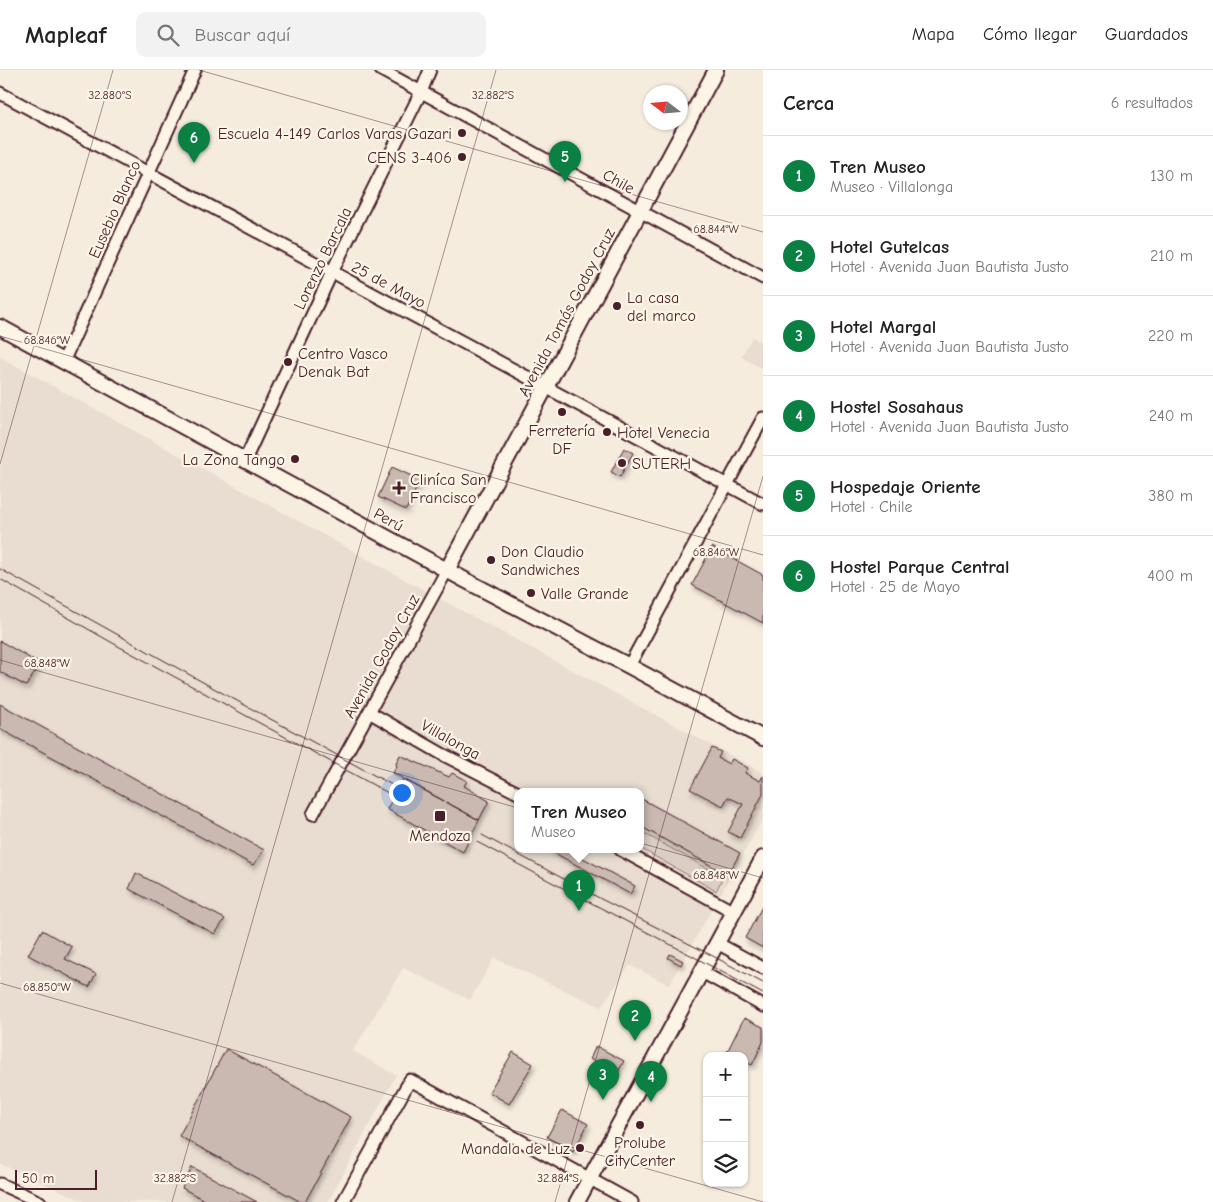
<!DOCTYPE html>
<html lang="es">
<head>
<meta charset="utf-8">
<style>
	body { margin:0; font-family:"Comic Neue",sans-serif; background:#f2f2f2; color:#222 }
	.controls { position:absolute; right:15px; bottom:15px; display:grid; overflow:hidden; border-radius:10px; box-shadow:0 1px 4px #0004 }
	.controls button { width:45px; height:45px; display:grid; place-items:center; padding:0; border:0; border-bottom:1px solid #e0e0e0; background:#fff; color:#222; font:25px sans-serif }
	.compass { position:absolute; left:643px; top:15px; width:45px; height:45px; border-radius:50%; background:#fff; box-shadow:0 1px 4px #0004; rotate:286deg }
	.scale { position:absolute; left:15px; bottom:12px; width:82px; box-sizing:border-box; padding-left:5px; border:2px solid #4a1f2b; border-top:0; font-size:14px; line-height:18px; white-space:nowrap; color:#4a1f2b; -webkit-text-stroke:4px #fcf5e5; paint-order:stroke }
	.you { position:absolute; left:401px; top:722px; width:18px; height:18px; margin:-12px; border:4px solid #fff; border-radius:50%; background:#1a73e8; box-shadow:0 0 0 8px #1a73e833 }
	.badge { display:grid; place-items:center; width:32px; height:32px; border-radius:50%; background:#0b8043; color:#fff; font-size:16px; font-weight:700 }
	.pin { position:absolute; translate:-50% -41px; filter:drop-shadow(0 1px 2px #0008) }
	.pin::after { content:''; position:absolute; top:26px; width:18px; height:15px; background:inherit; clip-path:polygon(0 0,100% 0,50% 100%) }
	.popup { position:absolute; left:514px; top:718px; width:130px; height:65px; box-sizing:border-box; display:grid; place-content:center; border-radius:10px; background:#fff; filter:drop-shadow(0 1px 4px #0005); font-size:16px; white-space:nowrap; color:#767676 }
	.popup b { font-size:19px; color:#222 }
	.popup::after { content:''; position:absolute; left:50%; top:100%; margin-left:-10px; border:10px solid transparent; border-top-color:#fff }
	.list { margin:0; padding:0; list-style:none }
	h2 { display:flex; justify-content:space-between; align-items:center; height:65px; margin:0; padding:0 20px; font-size:21px }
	h2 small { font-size:16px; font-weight:400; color:#767676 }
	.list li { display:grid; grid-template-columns:32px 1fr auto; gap:15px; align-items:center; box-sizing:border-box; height:80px; padding:0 20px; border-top:1px solid #e0e0e0 }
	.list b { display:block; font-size:19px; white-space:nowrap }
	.list p { margin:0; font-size:16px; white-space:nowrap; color:#767676 }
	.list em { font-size:16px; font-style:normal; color:#767676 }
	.icon { flex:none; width:28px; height:28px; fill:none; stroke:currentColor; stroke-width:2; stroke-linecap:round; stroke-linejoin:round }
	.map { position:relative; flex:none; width:763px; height:1132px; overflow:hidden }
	header { display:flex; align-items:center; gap:30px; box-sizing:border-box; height:70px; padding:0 25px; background:#fff; border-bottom:1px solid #e0e0e0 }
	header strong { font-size:24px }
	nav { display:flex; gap:28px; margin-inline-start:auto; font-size:18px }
	.search { width:350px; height:45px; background:#f2f2f2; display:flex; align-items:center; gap:12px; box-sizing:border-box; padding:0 18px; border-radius:10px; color:#767676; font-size:19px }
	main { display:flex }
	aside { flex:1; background:#fff }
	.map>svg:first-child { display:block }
</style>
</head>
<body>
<header>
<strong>Mapleaf</strong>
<div class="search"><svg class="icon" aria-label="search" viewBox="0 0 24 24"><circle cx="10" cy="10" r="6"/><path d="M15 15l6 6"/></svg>Buscar aquí</div>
<nav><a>Mapa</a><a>Cómo llegar</a><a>Guardados</a></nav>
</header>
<main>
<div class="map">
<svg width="763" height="1132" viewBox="0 0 763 1132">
	<defs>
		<filter id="shadow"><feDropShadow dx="2" dy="3.5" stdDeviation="2.5" flood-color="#0004"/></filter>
	</defs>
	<rect width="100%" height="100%" fill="#f5ecde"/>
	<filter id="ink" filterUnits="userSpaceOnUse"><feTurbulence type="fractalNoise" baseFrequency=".02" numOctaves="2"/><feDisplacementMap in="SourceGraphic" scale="10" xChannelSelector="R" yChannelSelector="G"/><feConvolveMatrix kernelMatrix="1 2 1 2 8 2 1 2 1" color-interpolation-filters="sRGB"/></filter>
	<g filter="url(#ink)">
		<path fill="#e8ddd0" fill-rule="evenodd" d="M752,267L763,273V299L741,287Z
			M0,287L433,525L763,703V749L669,915L630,895L601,937L494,888L470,930L403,898L353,981L396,1005L328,1132H86L0,1094ZM518,722H640V780H518Z"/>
		<path fill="#dbcec4" stroke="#927678" d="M640,761L723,807L716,821L640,778Z"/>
		<path fill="#cab9b1" stroke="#4a1f2b" filter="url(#shadow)" d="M624,378L633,383L620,407L611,402Z
			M392,397L420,410L406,440L378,427Z
			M712,477L763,505V553L692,515Z
			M0,571L40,594L26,616L0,602Z
			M0,634L264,780L253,795L0,659Z
			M712,678L721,682L718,688L729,694L732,689L748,698L745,703L760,711L763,706V724L740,768L728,762L743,734L728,727L723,736L690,719Z
			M400,685L449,707L452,703L467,711L464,716L489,731L479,750L393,703L397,696L396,694Z
			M403,709L479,750L463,782L387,739Z
			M640,728L740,783L728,805L640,756Z
			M549,780H568L635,816L630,824Z
			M136,803L225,849L215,864L129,819Z
			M763,835V878L745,868Z
			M42,860L72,877L65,889L96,904L89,917L28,885Z
			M670,884L683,891L681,895L668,888Z
			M744,948L763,957V972L752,995L744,991V986H734L727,982Z
			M596,976L624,991L617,1004L590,989Z
			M226,979L351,1047L305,1132H301L179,1066Z
			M513,982L533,994L509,1034L489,1022Z
			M562,1040L588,1054L573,1082L547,1067Z
			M192,1097L257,1132H208L182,1118Z"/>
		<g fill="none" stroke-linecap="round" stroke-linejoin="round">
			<g stroke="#4a1f2b" stroke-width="15">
				<path id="minor" d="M381,0L763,208
					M0,23L763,434
					M63,292L195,0
					M245,390L332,202L421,22L430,0
					M629,596L763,348
					M369,642L442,684L518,723
					M313,744L447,500
					M621,780L734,842
					M717,873L763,898
					M702,902L763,936
					M0,1114L40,1132
					M343,1132L410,1010L632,1132"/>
			</g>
			<g stroke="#4a1f2b" stroke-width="18">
				<path id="major" d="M0,257L465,510L629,596L763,668
					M447,500L546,317L716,0
					M577,1132L763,788"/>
			</g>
			<use href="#minor" stroke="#fcf5e5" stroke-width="11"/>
			<use href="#major" stroke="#fcf5e5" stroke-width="14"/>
			<path stroke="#4a1f2b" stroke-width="1" d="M0,499L217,620L405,722
				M0,509L118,576L401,730
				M482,765L601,829L711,885L763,913
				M477,772C572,824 668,872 763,924"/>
		</g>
	</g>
	<path fill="none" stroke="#4a1f2b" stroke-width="1" stroke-opacity="0.45" d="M199,0L763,162M0,266L763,485M0,394L113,0M0,590L763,808M0,913L763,1132M172,1132L496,0M555,1132L763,406"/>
	<g fill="#4a1f2b" stroke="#fcf5e5" stroke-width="2">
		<circle cx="462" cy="63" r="5"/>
		<circle cx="462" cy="87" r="5"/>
		<circle cx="617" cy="236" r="5"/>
		<circle cx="288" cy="292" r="5"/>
		<circle cx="562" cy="342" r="5"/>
		<circle cx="607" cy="362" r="5"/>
		<circle cx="295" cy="389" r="5"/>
		<circle cx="622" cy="393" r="5"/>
		<path d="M396.5 410.5h5v5h5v5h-5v5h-5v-5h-5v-5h5z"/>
		<circle cx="491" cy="490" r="5"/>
		<circle cx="531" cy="523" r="5"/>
		<rect x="434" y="740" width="12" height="12" rx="2.5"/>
		<circle cx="640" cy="1055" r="5"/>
		<circle cx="580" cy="1078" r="5"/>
	</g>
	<g text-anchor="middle" stroke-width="4.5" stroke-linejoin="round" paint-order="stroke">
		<g font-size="16" fill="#4a1f2b" stroke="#fcf5e5" text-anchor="start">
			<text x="452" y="69" text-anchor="end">Escuela 4-149 Carlos Varas Gazari</text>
			<text x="452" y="93" text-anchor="end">CENS 3-406</text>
			<text x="627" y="233">La casa<tspan x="627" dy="18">del marco</tspan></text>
			<text x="298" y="289">Centro Vasco<tspan x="298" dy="18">Denak Bat</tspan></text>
			<text x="562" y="366" text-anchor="middle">Ferretería<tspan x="562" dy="18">DF</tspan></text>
			<text x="617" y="368">Hotel Venecia</text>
			<text x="285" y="395" text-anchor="end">La Zona Tango</text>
			<text x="632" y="399">SUTERH</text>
			<text x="410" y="415">Cliníca San<tspan x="410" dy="18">Francisco</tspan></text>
			<text x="501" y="487">Don Claudio<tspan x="501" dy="18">Sandwiches</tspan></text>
			<text x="541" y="529">Valle Grande</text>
			<text x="440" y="771" text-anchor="middle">Mendoza</text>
			<text x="640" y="1078" text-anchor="middle">Prolube<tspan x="640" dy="18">CityCenter</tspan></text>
			<text x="570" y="1084" text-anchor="end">Mandala de Luz</text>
		</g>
		<g font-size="16" fill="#4a1f2b" stroke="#fcf5e5">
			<text transform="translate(619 111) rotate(29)" y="6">Chile</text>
			<text transform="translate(114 139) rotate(-66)" y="6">Eusebio Blanco</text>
			<text transform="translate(322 188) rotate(-64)" y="6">Lorenzo Barcala</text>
			<text transform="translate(389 214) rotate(28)" y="6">25 de Mayo</text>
			<text transform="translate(566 242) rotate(-62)" y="6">Avenida Tomás Godoy Cruz</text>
			<text transform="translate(389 449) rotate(29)" y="6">Perú</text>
			<text transform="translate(381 586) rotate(-61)" y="6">Avenida Godoy Cruz</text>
			<text transform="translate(451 669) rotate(29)" y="6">Villalonga</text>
		</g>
	</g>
	<g font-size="12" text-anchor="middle" fill="#4a1f2b" stroke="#fcf5e5" stroke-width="4.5" stroke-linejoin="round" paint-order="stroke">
		<text x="110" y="29">32.880°S</text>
		<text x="493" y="29">32.882°S</text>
		<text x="716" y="163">68.844°W</text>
		<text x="47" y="274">68.846°W</text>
		<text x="716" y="486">68.846°W</text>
		<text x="47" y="597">68.848°W</text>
		<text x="716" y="809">68.848°W</text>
		<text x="47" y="921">68.850°W</text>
		<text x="175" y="1112">32.882°S</text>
		<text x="558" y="1112">32.884°S</text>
	</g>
</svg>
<div class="controls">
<button>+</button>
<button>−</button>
<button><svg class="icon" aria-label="layers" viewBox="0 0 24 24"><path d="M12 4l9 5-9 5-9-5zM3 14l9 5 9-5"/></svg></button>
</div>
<svg class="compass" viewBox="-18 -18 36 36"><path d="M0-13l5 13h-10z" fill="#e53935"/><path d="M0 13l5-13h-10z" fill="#767676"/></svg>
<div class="scale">50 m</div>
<div class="you"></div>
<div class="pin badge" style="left:579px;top:841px">1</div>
<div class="popup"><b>Tren Museo</b>Museo</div>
<div class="pin badge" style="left:635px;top:971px">2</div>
<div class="pin badge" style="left:603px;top:1030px">3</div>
<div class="pin badge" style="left:651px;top:1032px">4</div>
<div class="pin badge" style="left:565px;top:112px">5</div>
<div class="pin badge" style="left:194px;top:93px">6</div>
</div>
<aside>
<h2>Cerca<small>6 resultados</small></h2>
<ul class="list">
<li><span class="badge">1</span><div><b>Tren Museo</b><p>Museo · Villalonga</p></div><em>130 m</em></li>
<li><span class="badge">2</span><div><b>Hotel Gutelcas</b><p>Hotel · Avenida Juan Bautista Justo</p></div><em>210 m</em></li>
<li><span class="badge">3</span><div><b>Hotel Margal</b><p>Hotel · Avenida Juan Bautista Justo</p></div><em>220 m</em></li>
<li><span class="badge">4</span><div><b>Hostel Sosahaus</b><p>Hotel · Avenida Juan Bautista Justo</p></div><em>240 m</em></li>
<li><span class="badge">5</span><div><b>Hospedaje Oriente</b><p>Hotel · Chile</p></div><em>380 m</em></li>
<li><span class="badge">6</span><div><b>Hostel Parque Central</b><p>Hotel · 25 de Mayo</p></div><em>400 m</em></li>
</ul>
</aside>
</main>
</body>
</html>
